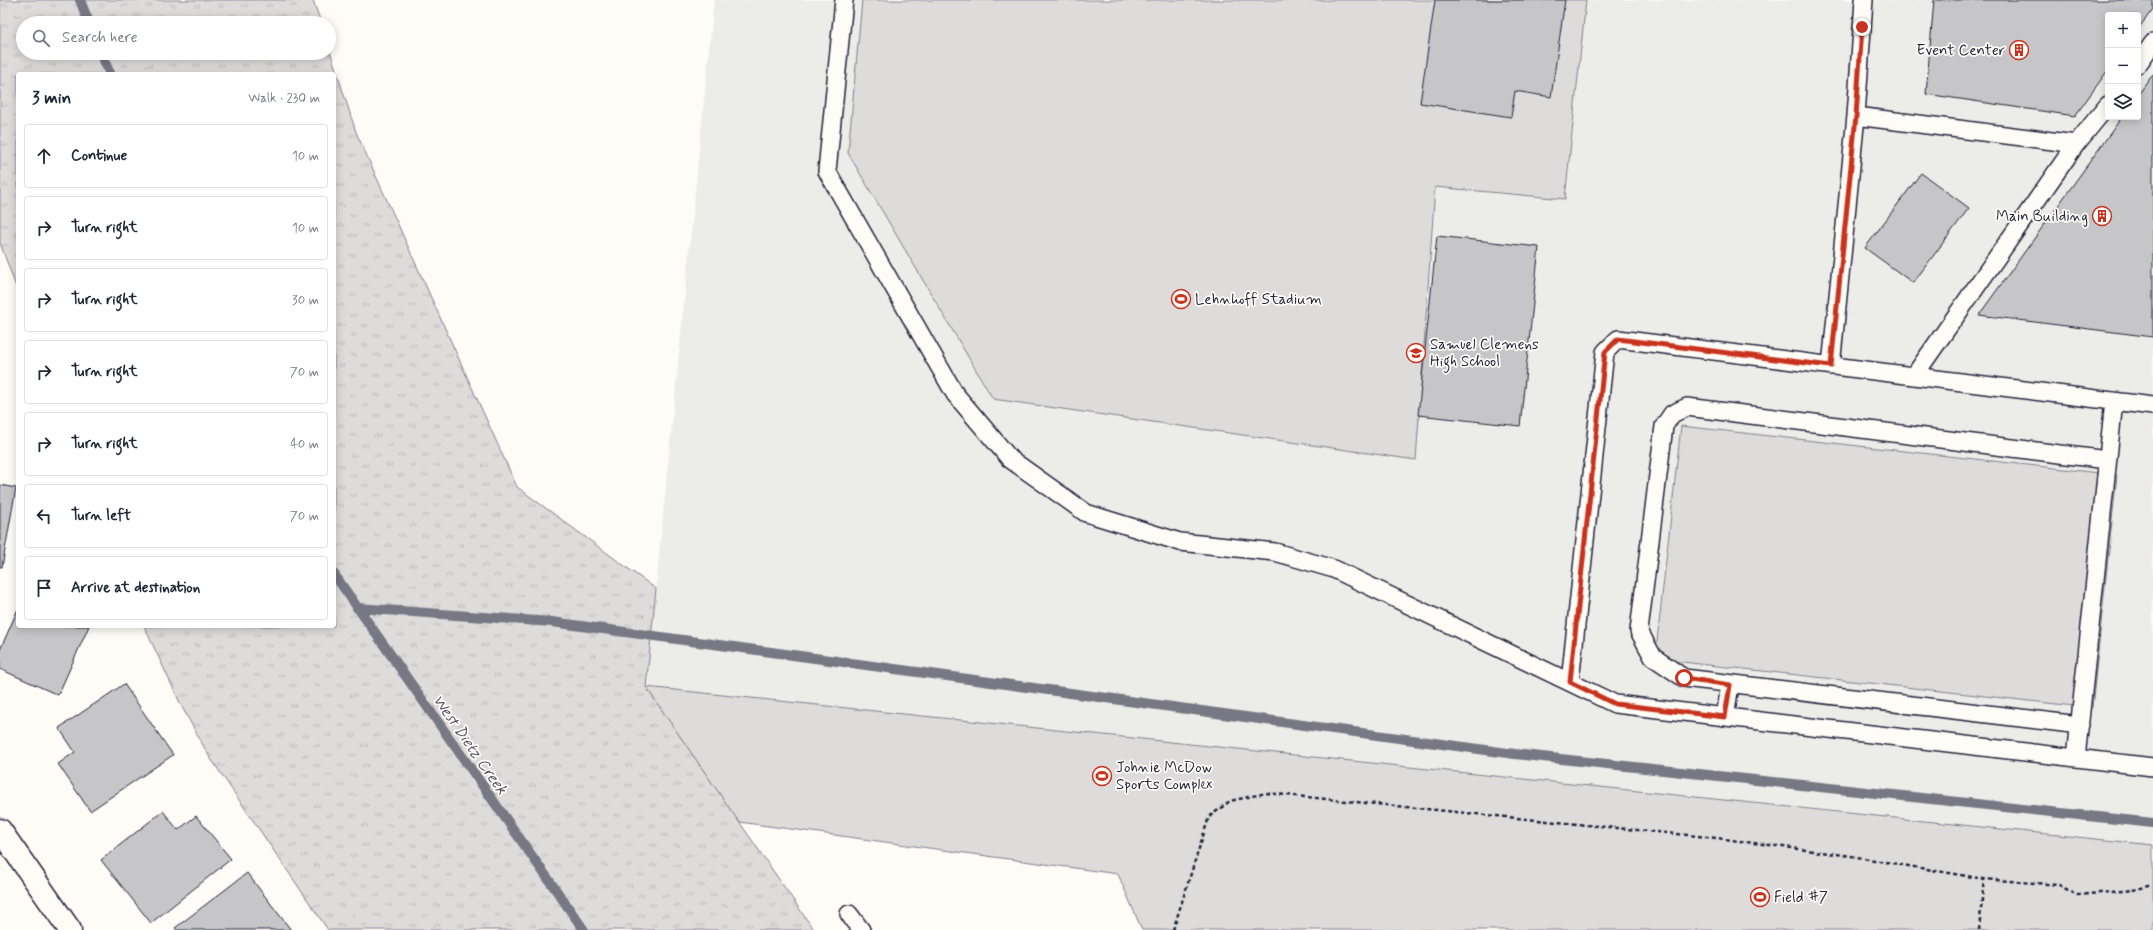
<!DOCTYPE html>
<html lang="en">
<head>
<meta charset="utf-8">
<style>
	body { margin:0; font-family:Mynerve,sans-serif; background:#f6f6f7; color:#1f2937 }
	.controls { position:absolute; right:12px; top:12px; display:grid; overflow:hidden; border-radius:4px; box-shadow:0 2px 10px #0003 }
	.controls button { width:36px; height:36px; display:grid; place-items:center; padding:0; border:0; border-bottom:1px solid #e0e1e3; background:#fff; color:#1f2937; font:20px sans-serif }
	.stop { position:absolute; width:12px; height:12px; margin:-9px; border:3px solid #c8321e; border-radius:50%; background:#fff }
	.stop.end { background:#c8321e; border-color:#fff; box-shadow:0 1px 4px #0008 }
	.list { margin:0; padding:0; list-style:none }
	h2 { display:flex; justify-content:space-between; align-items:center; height:52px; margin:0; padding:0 16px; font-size:17px }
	h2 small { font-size:13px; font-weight:400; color:#747a83 }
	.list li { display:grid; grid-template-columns:26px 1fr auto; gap:12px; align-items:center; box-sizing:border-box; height:64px; margin:0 8px 8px; padding:0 8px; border:1px solid #e0e1e3; border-radius:4px }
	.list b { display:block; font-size:15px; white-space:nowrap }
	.list em { font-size:13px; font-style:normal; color:#747a83 }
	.icon { flex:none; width:22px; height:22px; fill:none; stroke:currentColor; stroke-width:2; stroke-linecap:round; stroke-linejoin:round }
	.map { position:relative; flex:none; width:2153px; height:930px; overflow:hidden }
	.search { position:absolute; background:#fff; box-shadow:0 2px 10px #0003; left:16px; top:16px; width:320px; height:44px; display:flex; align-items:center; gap:10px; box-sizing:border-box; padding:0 14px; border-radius:22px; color:#747a83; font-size:15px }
	.panel { position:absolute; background:#fff; box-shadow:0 2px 10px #0003; left:16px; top:72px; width:320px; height:556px; border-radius:4px }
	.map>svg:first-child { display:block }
</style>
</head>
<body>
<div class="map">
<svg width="2153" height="930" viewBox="0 0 2153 930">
	<defs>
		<pattern id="grass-tufts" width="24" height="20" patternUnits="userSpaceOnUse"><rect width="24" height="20" fill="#dddcdb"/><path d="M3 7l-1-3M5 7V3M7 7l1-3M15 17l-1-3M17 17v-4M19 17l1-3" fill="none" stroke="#bdbcbd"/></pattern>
	</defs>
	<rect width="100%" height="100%" fill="#fdfcf7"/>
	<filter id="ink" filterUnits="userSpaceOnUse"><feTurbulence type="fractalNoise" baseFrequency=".025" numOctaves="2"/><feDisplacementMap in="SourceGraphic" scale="8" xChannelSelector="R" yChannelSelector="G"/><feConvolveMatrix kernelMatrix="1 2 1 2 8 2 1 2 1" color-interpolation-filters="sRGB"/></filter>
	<g filter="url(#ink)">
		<path fill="#ecece9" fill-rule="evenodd" d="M714,0H2153V845L646,687ZM2108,15H2138V117H2108Z"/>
		<path fill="url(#grass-tufts)" stroke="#807f8b" d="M0,0H313L321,23H23V53H329V48L356,132L517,487L656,589L646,687L814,930H328L209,756L182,707L144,626H334V74H18V292L0,243Z"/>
		<path fill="#dddcdb" stroke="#807f8b" d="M862,0H1586L1565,199L1435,187L1416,460L993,399L848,153Z
			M1681,426L2117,475L2092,708L1655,659Z
			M646,687L2153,845V930H1142L1118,874L739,822Z"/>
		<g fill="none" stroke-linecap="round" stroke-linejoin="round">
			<path stroke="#787885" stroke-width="10" d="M80,0L89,23
				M101,53L110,74
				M334,574L584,930
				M357,608L552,622L1515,754L2153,823"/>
		</g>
		<path fill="#c6c6c8" stroke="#22223b" d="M1435,0H1565L1551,97L1515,91L1511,117L1420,103Z
			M1934,0H2153V9L2138,29V15H2108V70L2075,116L1926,94Z
			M2153,74V337L1979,315L2122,117H2138V95Z
			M1921,173L1969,208L1913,283L1865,248Z
			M1437,236L1539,247L1520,426L1418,415Z
			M0,485L16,488L2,567H0Z
			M18,609V626H89L58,695L0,669V650Z
			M124,684L173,755L90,811L58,764L75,752L59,728Z
			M163,811L178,830L196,816L231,859L151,923L101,860Z
			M247,873L291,930H177L175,928Z"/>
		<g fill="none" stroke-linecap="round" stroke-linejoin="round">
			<g stroke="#22223b" stroke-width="20">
				<path id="service" d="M844,0L827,171L955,394L1010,459L1086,513L1180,542L1275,552L1334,569L1615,704L2153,767
					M2138,64L2153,43
					M1856,116L2076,144
					M1831,366L1856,116L1864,0
					M1914,376L2076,144L2108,105
					M1570,682L1605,352L1618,339L2153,406
					M1725,717L1730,685
					M2080,725L1684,678L1653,657L1639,631L1664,426L1672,414L1687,407L2107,460
					M2076,758L2114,401
					M849,914L861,930"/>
			</g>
			<g stroke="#22223b" stroke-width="25">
				<path id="minor" d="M0,830L70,930"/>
			</g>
			<path stroke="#22223b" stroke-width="2.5" stroke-dasharray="4 3" stroke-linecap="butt" d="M1173,930L1209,817L1230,801L1266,793L1717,838L1851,856L1984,879L2059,885L2077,895L2133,890L2153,885
				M1979,930L1984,879"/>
			<use href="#service" stroke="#fdfcf7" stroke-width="17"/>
			<use href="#minor" stroke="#fdfcf7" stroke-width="22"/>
		</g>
	</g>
	<g fill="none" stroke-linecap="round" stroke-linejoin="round" filter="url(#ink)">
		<path stroke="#c8321e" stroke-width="5" d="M1684,678L1730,685L1725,717L1615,704L1570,682L1605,352L1618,339L1831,366L1856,116L1862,27"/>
	</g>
	<defs>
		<g id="building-ring" transform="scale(1)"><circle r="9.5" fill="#fdfcf7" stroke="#c8321e" stroke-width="1.5"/><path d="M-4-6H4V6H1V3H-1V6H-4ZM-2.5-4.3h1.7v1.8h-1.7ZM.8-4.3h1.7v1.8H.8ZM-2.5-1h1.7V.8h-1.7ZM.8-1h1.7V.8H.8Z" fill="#c8321e"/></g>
		<g id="stadium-ring" transform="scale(1)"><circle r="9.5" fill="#fdfcf7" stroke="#c8321e" stroke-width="1.5"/><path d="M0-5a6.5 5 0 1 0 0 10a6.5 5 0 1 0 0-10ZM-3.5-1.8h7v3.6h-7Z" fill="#c8321e"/></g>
		<g id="school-ring" transform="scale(1)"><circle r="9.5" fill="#fdfcf7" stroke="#c8321e" stroke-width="1.5"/><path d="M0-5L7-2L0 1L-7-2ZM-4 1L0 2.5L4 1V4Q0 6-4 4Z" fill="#c8321e"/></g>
	</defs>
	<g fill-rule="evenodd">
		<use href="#building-ring" x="2019" y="50"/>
		<use href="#building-ring" x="2102" y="216"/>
		<use href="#stadium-ring" x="1181" y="299"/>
		<use href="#school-ring" x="1416" y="353"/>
		<use href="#stadium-ring" x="1102" y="776"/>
		<use href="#stadium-ring" x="1760" y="897"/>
	</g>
	<g text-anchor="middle" stroke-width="3.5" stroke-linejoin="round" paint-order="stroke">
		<g font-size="15" fill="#22223b" stroke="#fdfcf7" text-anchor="start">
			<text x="2005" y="55" text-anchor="end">Event Center</text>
			<text x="2088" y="221" text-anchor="end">Main Building</text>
			<text x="1195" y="304">Lehnhoff Stadium</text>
			<text x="1430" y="349">Samuel Clemens<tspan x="1430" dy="17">High School</tspan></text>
			<text x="1116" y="772">Johnie McDow<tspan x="1116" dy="17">Sports Complex</tspan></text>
			<text x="1774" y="902">Field #7</text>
		</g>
		<g font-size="16" font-style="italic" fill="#545466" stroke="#fdfcf7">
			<text transform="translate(471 744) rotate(55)" y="6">West Dietz Creek</text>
		</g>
	</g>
</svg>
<div class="controls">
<button>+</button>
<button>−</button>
<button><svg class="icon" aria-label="layers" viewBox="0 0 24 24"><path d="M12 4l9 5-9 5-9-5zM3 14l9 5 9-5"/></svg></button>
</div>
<div class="stop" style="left:1684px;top:678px"></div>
<div class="stop end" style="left:1862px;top:27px"></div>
<div class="search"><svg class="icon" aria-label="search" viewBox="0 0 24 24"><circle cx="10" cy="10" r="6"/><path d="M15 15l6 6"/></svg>Search here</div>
<section class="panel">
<h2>3 min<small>Walk · 230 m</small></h2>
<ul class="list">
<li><svg class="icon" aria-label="ahead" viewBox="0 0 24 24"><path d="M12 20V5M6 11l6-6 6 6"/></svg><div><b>Continue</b></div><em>10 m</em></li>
<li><svg class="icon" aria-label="right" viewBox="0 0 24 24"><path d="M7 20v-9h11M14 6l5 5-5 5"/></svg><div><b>Turn right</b></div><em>10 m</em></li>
<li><svg class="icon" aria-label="right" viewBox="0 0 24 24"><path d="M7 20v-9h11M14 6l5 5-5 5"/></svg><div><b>Turn right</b></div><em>30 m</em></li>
<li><svg class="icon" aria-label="right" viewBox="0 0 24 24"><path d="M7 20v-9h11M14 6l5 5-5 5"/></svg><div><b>Turn right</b></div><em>70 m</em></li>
<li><svg class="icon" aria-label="right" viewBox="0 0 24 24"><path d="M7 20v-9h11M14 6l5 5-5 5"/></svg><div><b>Turn right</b></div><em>40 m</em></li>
<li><svg class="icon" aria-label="left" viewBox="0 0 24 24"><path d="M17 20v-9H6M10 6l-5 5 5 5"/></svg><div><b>Turn left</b></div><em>70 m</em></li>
<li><svg class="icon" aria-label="arrive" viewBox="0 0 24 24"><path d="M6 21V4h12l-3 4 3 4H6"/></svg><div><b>Arrive at destination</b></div></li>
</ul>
</section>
</div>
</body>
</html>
